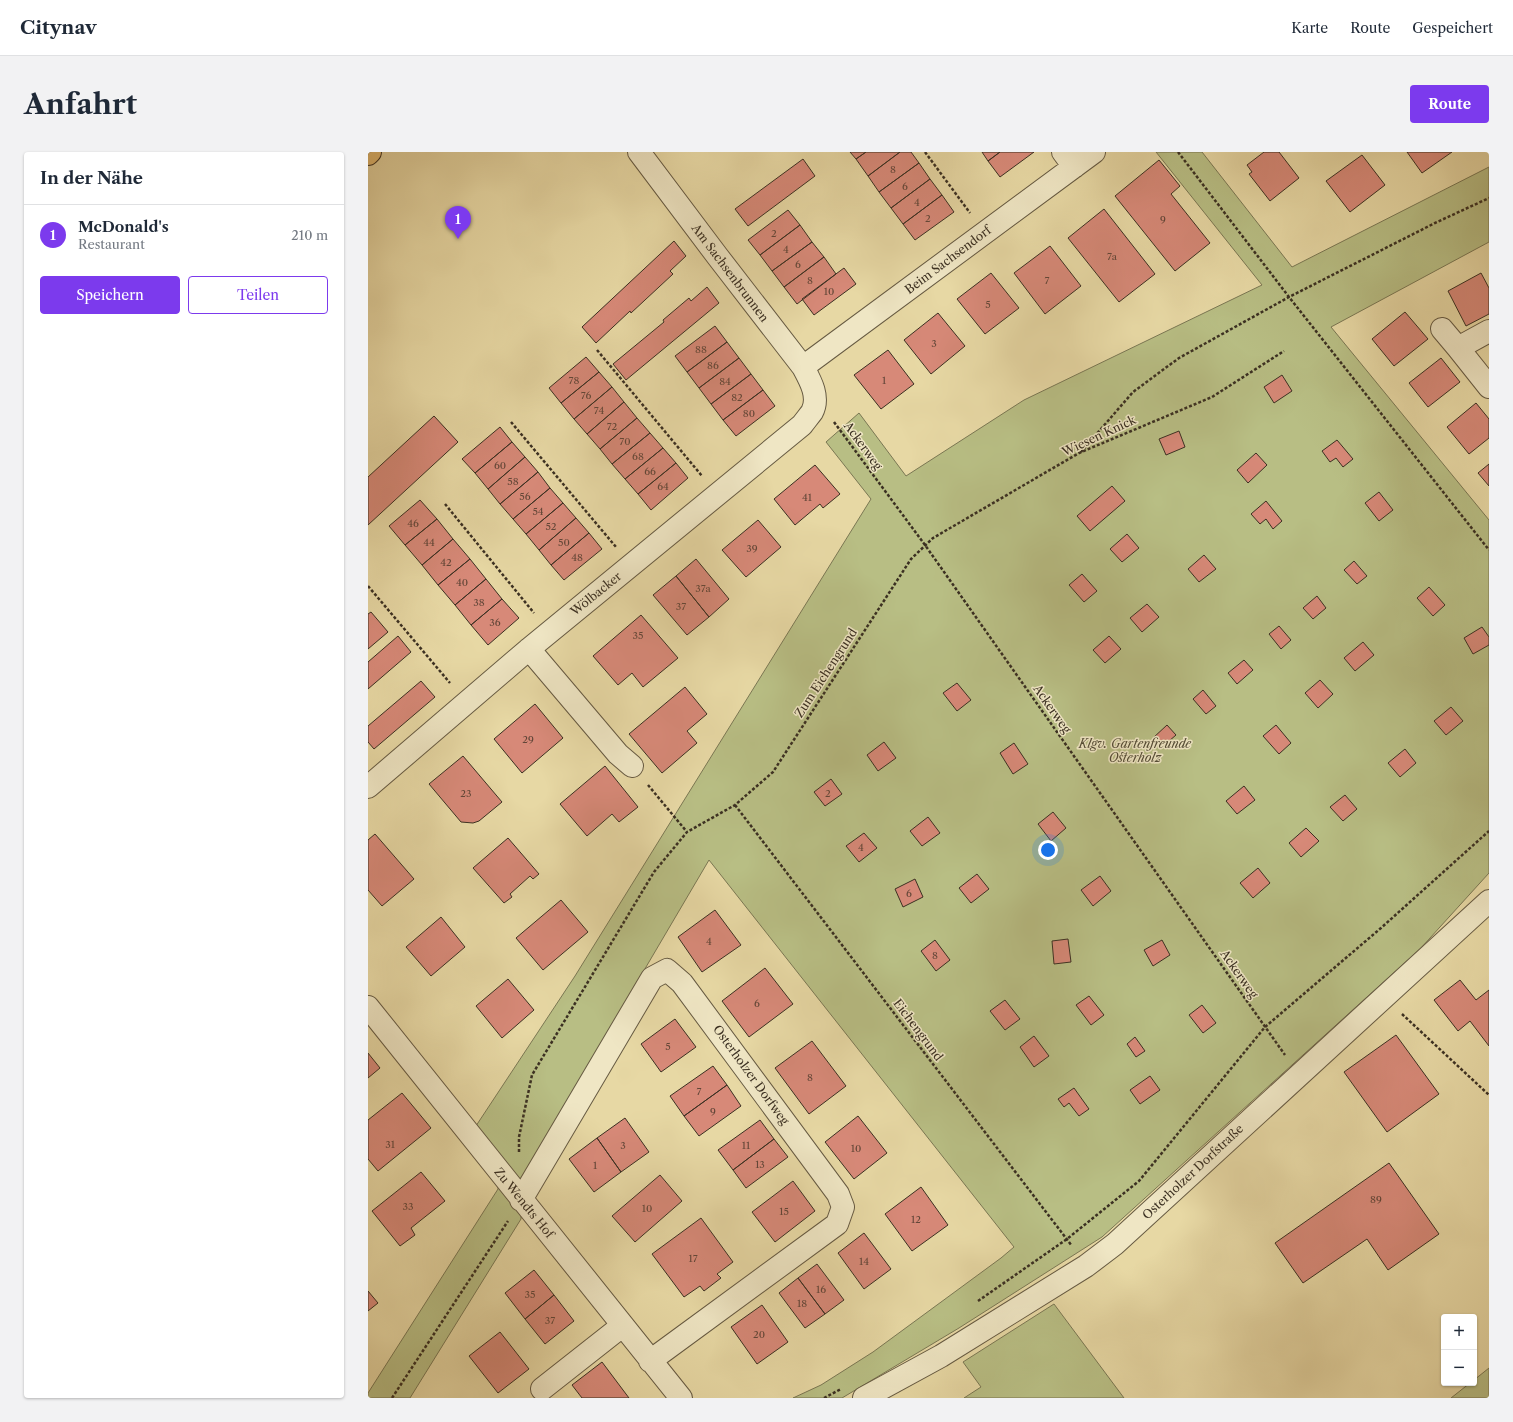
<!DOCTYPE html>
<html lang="de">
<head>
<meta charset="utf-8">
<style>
	body { margin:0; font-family:"Libre Caslon Text",serif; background:#f2f2f3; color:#1f2937 }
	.controls { position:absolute; right:12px; bottom:12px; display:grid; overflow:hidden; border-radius:4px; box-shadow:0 1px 3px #0004 }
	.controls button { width:36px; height:36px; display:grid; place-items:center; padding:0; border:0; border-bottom:1px solid #e0e1e3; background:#fff; color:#1f2937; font:20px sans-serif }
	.you { position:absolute; left:680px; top:698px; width:14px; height:14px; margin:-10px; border:3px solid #fff; border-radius:50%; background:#1a73e8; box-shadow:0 0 0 6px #1a73e833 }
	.badge { display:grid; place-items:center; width:26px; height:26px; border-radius:50%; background:#7c3aed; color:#fff; font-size:13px; font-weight:700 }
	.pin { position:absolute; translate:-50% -33px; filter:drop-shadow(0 1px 2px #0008) }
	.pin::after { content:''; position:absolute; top:21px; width:14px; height:12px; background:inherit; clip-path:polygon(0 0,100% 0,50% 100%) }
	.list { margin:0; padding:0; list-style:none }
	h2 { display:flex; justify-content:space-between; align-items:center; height:52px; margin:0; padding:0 16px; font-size:17px }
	h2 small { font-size:13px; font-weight:400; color:#747a83 }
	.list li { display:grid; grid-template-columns:26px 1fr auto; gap:12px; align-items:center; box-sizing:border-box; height:60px; padding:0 16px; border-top:1px solid #e0e1e3 }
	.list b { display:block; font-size:15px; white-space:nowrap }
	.list p { margin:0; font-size:13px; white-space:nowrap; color:#747a83 }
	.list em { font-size:13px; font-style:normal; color:#747a83 }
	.actions { display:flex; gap:8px; padding:12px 16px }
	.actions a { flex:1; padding:9px 0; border:1px solid #7c3aed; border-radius:4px; text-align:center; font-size:14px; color:#7c3aed }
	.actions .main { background:#7c3aed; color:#fff }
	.map { position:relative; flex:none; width:1121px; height:1246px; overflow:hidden; border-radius:4px }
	header { display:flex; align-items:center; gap:24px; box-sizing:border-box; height:56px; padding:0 20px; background:#fff; border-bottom:1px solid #e0e1e3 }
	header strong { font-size:19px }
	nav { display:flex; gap:22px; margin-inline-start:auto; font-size:14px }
	.intro { display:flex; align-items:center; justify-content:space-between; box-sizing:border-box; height:96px; padding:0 24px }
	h1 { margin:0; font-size:28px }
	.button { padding:10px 18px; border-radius:4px; background:#7c3aed; color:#fff; font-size:14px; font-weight:700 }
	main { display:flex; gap:24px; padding:0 24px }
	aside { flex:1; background:#fff; border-radius:4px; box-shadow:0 1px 3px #0004 }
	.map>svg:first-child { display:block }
</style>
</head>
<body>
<header>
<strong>Citynav</strong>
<nav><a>Karte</a><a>Route</a><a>Gespeichert</a></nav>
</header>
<div class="intro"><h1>Anfahrt</h1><a class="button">Route</a></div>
<main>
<aside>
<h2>In der Nähe<small></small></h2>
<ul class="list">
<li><span class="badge">1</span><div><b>McDonald's</b><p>Restaurant</p></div><em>210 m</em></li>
</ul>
<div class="actions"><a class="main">Speichern</a><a>Teilen</a></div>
</aside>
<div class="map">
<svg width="1121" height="1246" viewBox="0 0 1121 1246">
	<rect width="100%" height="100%" fill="#e7d8a4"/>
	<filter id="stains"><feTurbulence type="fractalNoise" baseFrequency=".005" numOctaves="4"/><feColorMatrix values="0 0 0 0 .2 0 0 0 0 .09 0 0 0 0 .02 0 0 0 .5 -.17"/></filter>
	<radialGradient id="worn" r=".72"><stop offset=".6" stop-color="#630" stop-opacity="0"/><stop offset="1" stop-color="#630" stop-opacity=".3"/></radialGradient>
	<path fill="#b8be84" stroke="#7a7753" d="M788,0H834L924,115L1121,15V90L963,175L1121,368V721L1052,797L734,1085L591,1176L474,1246H425L453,1233L505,1200L633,1106L646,1095L341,708L155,1024L153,1067L42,1246H0V1241L130,1037V1025L100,986L207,824L503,347L458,290L491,261L538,324L656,248L894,133Z
		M686,1152L756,1246H596L613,1235L595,1210Z
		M1121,1216V1246H1083L1102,1231H1106V1228Z"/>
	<path fill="#d78978" stroke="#3b3022" d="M482,0H498L488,7Z
		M498,0H532L500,24L488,7Z
		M532,0H543L551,11L511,40L500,24Z
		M614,0H632L620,9Z
		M632,0H666L632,25L620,9Z
		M896,0H911L931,26L902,49L881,22L884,20L879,13Z
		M1039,0H1084L1054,21Z
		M994,3L1017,33L982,60L958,29Z
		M435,7L447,24L380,74L367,57Z
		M791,8L812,34L803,42L842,91L807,119L747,44Z
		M551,11L562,27L523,56L511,40Z
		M562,27L574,43L535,72L523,56Z
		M574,43L586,60L547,88L535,72Z
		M736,57L787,122L751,150L700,86Z
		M420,58L432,73L392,103L380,88Z
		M432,73L444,90L404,119L392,103Z
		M306,89L318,104L302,119L305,122L263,161L262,159L228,191L214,175Z
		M444,90L456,105L416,135L404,119Z
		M682,94L713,134L677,162L646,121Z
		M456,105L468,122L429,152L416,135Z
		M476,116L488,132L446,163L434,147Z
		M623,121L651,156L617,182L589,147Z
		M1113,121L1121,136V162L1098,174L1080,139Z
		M339,135L351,151L258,228L245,212L296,170L295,168L321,146L323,149Z
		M1037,160L1060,187L1026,214L1004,187Z
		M570,161L597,194L563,222L536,188Z
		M347,174L359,190L319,220L307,204Z
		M359,190L371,206L331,236L319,220Z
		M520,198L546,232L513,257L486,223Z
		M218,205L231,220L193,251L181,236Z
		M371,206L383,222L343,252L331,236Z
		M1073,206L1092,230L1060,255L1041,231Z
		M231,220L244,235L206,267L193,251Z
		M383,222L395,238L355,268L343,252Z
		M914,223L924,239L906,251L896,235Z
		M244,235L256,250L219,282L206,267Z
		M395,238L407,254L368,284L355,268Z
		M256,250L269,266L232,297L219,282Z
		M1108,251L1121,267V286L1101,302L1079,275Z
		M66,264L90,290L0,373V325Z
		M269,266L282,281L244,312L232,297Z
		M132,275L144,290L107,321L94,307Z
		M811,279L817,295L798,303L791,287Z
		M282,281L295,296L257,327L244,312Z
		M969,288L985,307L975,315L968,306L962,310L954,299Z
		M144,290L157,305L120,337L107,321Z
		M295,296L308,311L270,342L257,327Z
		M888,301L899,313L880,331L869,318Z
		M157,305L170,320L132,352L120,337Z
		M308,311L320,326L283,358L270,342Z
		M1121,312V334L1110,321Z
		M447,313L472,342L455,356L452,352L427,373L406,347Z
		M170,320L182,336L145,367L132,352Z
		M744,334L757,349L722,379L709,364Z
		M182,336L195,351L158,382L145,367Z
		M1011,340L1025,358L1011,369L997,351Z
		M52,348L69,367L37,393L21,374Z
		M898,349L914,369L905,377L898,367L892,372L883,362Z
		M195,351L208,366L171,398L158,382Z
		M208,366L221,381L183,413L171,398Z
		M69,367L85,387L54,413L37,393Z
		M390,368L413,395L378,425L354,398Z
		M221,381L234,397L196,428L183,413Z
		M759,382L771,396L754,410L742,397Z
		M85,387L102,407L70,433L54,413Z
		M836,403L848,417L831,430L820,417Z
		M102,407L118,427L87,453L70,433Z
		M328,407L361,447L341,465L308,424Z
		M986,409L999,424L989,432L976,418Z
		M714,422L729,439L716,450L701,433Z
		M308,424L341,465L319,483L285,443Z
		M118,427L134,447L103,473L87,453Z
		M1061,435L1077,453L1065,464L1049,446Z
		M949,444L958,456L945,467L935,456Z
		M134,447L151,466L120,493L103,473Z
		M779,452L791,465L774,480L762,466Z
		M3,460L20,480L0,497V462Z
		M273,463L310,506L275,535L264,521L250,533L225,504Z
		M911,474L923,488L913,497L901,482Z
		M1114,475L1121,485V493L1105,502L1096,486Z
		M30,484L43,500L0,537V510Z
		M741,484L753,497L737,511L725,498Z
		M995,490L1006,503L987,519L976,506Z
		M876,508L885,518L869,532L860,521Z
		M952,528L965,542L950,556L937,541Z
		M53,529L67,545L6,597L0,590V574Z
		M589,531L603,548L589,559L575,541Z
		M317,535L339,562L319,579L329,591L294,621L261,582Z
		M835,538L848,554L838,562L825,547Z
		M167,552L195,586L154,621L126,587Z
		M1083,555L1095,569L1078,583L1066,569Z
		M799,573L808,583L793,596L785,586Z
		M908,573L923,591L911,602L895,584Z
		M516,590L528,606L510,619L499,603Z
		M646,591L660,612L645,622L632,601Z
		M1037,597L1048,611L1032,625L1020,611Z
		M95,604L134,650L111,669L105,671L93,670L61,632Z
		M237,614L270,655L251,670L244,662L219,684L192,652Z
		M463,627L474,642L457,654L446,640Z
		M876,634L887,648L869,662L858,649Z
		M977,643L989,657L975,669L962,655Z
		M685,660L698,676L683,689L670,672Z
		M560,665L572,681L554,694L542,679Z
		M938,676L951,689L933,705L921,691Z
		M496,681L509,696L491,710L478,694Z
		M7,682L46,727L14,754L0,738V688Z
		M140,686L171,722L165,727L162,724L142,742L144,745L136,751L105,716Z
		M890,716L902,731L885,746L872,731Z
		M609,722L621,737L603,751L591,736Z
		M732,724L743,739L725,754L713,738Z
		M547,727L555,745L535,755L527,737Z
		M193,748L220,780L175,818L148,786Z
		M347,758L373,793L334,820L310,785Z
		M73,765L97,795L63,824L38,795Z
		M700,787L703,810L686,812L684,789Z
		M567,788L582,808L568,819L553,799Z
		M794,788L802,803L785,814L776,798Z
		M397,816L425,852L381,885L354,849Z
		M140,827L166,858L134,886L108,854Z
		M1092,828L1108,848L1121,838V894L1102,869L1090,879L1066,848Z
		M721,844L736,863L723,873L708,853Z
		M637,848L652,867L637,878L622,859Z
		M834,853L848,871L835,881L821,863Z
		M307,867L328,895L293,920L273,892Z
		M1028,883L1071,942L1019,980L976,920Z
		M666,884L681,904L666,915L652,895Z
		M767,885L777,899L768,905L759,892Z
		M444,889L478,934L441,962L407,916Z
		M0,901L12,916L0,926Z
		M345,914L359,933L316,964L302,944Z
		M782,924L792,938L772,952L762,938Z
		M359,933L373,954L331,984L316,964Z
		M706,936L721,957L711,964L701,951L696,955L690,947Z
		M34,941L63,976L10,1019L0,1007V968Z
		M490,964L519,1001L486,1027L457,990Z
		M257,966L281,1000L253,1020L229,986Z
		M392,968L406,987L365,1018L350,998Z
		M229,986L253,1020L226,1040L201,1007Z
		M406,987L420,1005L378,1036L365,1018Z
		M1021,1011L1071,1082L1020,1118L999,1087L935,1131L907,1091Z
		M53,1020L77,1049L43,1076L47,1083L32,1094L4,1059Z
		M292,1023L314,1049L267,1090L244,1064Z
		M425,1029L447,1059L407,1090L384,1060Z
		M553,1035L580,1073L544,1099L517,1062Z
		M333,1066L365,1110L349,1122L353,1126L336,1139L332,1134L316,1145L284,1102Z
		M496,1081L523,1117L496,1137L470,1101Z
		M449,1112L476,1148L457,1162L430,1126Z
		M166,1118L186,1143L157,1167L137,1141Z
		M430,1126L457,1162L437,1176L411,1141Z
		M0,1139L10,1151L0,1159Z
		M186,1143L206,1169L177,1192L157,1167Z
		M394,1153L420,1190L389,1212L363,1175Z
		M132,1180L161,1217L130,1241L101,1204Z
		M234,1210L261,1246H214L204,1233Z"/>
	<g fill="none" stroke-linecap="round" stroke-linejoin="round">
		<g stroke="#665a42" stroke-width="24">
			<path id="minor" d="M695,0L706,15
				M1074,177L1090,196
				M1121,179L1090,196L1121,235
				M435,215L726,0
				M161,497L250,602L264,614
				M0,635L161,497L434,273C437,269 441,264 444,260C452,245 442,228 435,215L350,105L271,0
				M0,855L313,1246
				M153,1048L284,826L299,818L314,831L470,1042L475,1055L469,1072L282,1209
				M174,1237L254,1174
				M496,1246L573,1204L718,1114L747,1092L1121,749"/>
		</g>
		<g stroke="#3b3022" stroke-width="24">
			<path id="major" d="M0,2L2,0"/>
		</g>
		<path stroke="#3b3022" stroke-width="2.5" stroke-dasharray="3 2" stroke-linecap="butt" d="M557,0L602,61
			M810,0L921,145L1121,398
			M229,198L334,324
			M143,270L248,395
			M466,270L557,393L917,903
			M713,300L765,240L811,206L921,145L1067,71L1121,46
			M77,352L166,461
			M0,434L82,531
			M280,633L319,680
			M367,653L704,1094
			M1034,862L1121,943
			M151,1000V985L164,923L286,720L319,680L367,653L405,620L543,407L565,386L711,301L844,245L916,199
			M610,1149L699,1087L771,1029L897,875L1013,776L1121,679
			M24,1246L140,1069
			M456,1246L473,1237"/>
		<use href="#minor" stroke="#efe6c4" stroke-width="22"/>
		<use href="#major" stroke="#e4bc72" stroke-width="22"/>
	</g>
	<g text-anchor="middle" stroke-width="3" stroke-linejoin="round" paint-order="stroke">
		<g font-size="10" fill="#624638">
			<text x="525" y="21">8</text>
			<text x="537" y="38">6</text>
			<text x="549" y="54">4</text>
			<text x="560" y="70">2</text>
			<text x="795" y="71">9</text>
			<text x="406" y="85">2</text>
			<text x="418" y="101">4</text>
			<text x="744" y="108">7a</text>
			<text x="430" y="116">6</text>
			<text x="442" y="132">8</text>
			<text x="679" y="132">7</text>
			<text x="461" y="143">10</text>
			<text x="620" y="156">5</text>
			<text x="566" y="195">3</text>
			<text x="333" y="201">88</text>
			<text x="345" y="217">86</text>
			<text x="206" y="232">78</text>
			<text x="516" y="232">1</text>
			<text x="357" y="233">84</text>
			<text x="218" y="247">76</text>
			<text x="369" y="249">82</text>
			<text x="231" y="262">74</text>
			<text x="381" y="265">80</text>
			<text x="244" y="278">72</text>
			<text x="257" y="293">70</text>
			<text x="270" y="308">68</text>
			<text x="132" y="317">60</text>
			<text x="282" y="323">66</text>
			<text x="145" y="333">58</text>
			<text x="295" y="338">64</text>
			<text x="157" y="348">56</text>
			<text x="439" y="349">41</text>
			<text x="170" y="363">54</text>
			<text x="45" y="375">46</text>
			<text x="183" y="378">52</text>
			<text x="61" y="394">44</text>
			<text x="196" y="394">50</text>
			<text x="384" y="400">39</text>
			<text x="209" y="409">48</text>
			<text x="78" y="414">42</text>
			<text x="94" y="434">40</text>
			<text x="335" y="440">37a</text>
			<text x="111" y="454">38</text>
			<text x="313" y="458">37</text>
			<text x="127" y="474">36</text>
			<text x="270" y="487">35</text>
			<text x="160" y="591">29</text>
			<text x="98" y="645">23</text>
			<text x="460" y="645">2</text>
			<text x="493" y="699">4</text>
			<text x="541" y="745">6</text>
			<text x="341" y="793">4</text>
			<text x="567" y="807">8</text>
			<text x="389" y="855">6</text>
			<text x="300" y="898">5</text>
			<text x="442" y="929">8</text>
			<text x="331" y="943">7</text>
			<text x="345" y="963">9</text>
			<text x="22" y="996">31</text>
			<text x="255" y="997">3</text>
			<text x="378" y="997">11</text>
			<text x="488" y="1000">10</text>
			<text x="392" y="1016">13</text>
			<text x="227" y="1017">1</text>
			<text x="1008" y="1051">89</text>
			<text x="40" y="1058">33</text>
			<text x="279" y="1060">10</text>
			<text x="416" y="1063">15</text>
			<text x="548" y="1071">12</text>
			<text x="325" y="1110">17</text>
			<text x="496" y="1113">14</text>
			<text x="453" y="1141">16</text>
			<text x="162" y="1146">35</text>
			<text x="434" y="1155">18</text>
			<text x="182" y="1172">37</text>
			<text x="391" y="1186">20</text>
		</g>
		<g font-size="12" fill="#3b3022" stroke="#efe6c4">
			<text transform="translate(580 108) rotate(-37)" y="4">Beim Sachsendorf</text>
			<text transform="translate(362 121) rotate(53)" y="4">Am Sachsenbrunnen</text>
			<text transform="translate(731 284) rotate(-25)" y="4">Wiesen Knick</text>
			<text transform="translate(495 294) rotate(54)" y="4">Ackerweg</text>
			<text transform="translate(228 442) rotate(-39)" y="4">Wölbacker</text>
			<text transform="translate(458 521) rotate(-57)" y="4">Zum Eichengrund</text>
			<text transform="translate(684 557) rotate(55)" y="4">Ackerweg</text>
			<text transform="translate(871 822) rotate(55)" y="4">Ackerweg</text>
			<text transform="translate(550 878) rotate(53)" y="4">Eichengrund</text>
			<text transform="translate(383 923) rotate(54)" y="4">Osterholzer Dorfweg</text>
			<text transform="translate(825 1020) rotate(-43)" y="4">Osterholzer Dorfstraße</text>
			<text transform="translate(156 1051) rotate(51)" y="4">Zu Wendts Hof</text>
		</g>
		<g font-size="12" font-style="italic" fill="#544c36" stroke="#efe6c4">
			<text x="767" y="596">Klgv. Gartenfreunde<tspan x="767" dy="14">Osterholz</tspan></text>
		</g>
	</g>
	<rect width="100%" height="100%" filter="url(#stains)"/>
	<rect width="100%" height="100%" fill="url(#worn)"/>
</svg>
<div class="controls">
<button>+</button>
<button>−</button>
</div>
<div class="you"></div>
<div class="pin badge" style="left:90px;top:87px">1</div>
</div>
</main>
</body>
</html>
